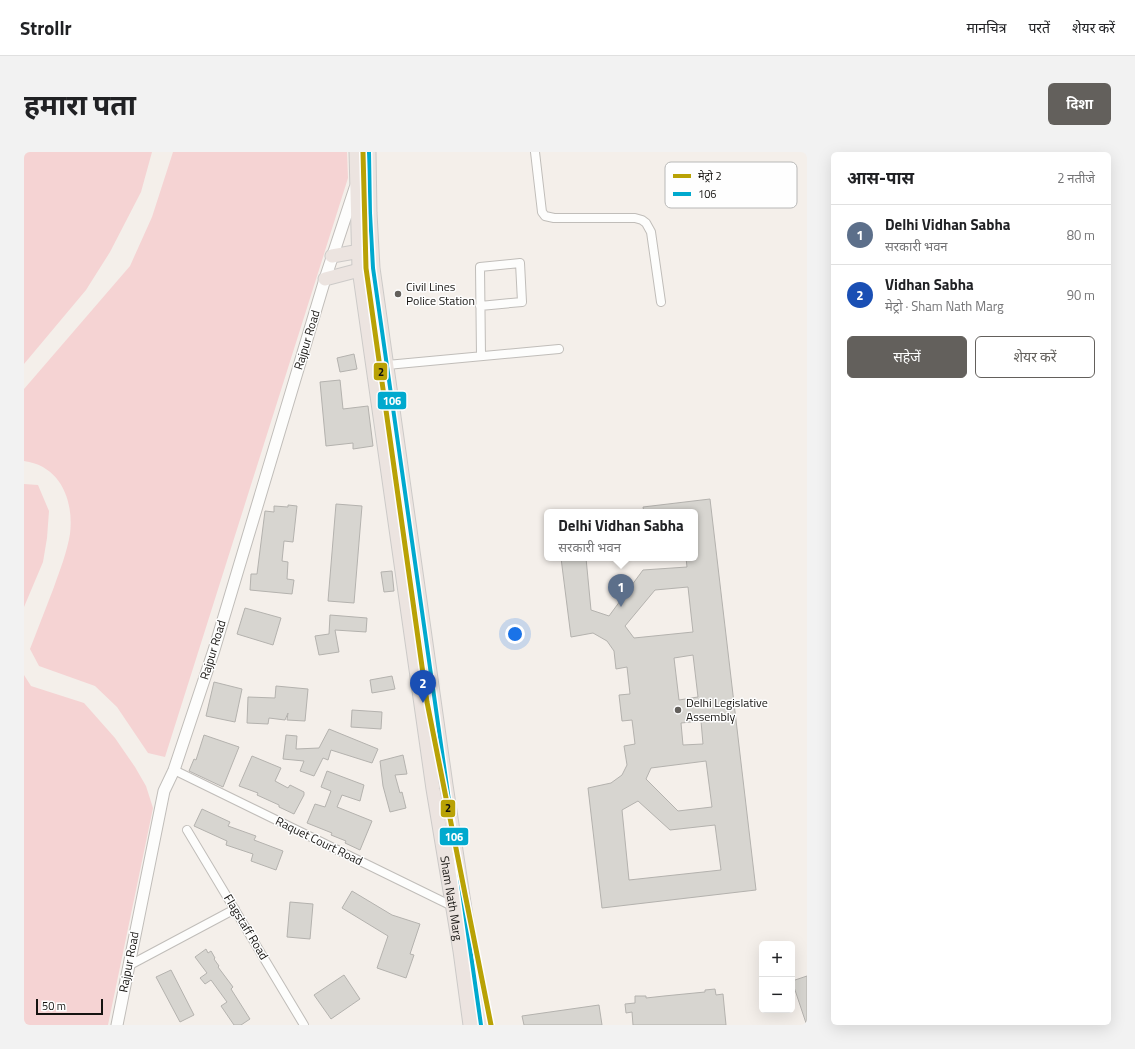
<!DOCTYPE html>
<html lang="hi">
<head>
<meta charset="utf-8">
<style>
	body { margin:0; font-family:"Titillium Web","Noto Sans Devanagari",sans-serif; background:#f2f2f2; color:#202124 }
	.controls { position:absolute; right:12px; bottom:12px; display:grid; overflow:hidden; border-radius:6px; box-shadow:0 4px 16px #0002 }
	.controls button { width:36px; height:36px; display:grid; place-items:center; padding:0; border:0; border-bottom:1px solid #e0e0e0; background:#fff; color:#202124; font:20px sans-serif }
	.scale { position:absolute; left:12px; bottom:10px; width:67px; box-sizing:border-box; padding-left:4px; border:2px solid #151310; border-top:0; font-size:11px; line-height:14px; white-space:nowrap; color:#151310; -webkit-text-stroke:3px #fefefe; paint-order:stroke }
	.you { position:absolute; left:491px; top:482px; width:14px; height:14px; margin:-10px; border:3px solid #fff; border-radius:50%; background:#1a73e8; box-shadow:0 0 0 6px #1a73e833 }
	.badge { display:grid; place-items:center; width:26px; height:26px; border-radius:50%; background:#63605c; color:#fff; font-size:13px; font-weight:700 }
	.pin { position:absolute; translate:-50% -33px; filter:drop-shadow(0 1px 2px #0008) }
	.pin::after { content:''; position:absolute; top:21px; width:14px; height:12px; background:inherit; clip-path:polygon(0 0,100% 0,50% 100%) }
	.popup { position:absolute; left:520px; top:357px; width:154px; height:52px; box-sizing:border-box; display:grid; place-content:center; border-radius:6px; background:#fff; filter:drop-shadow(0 1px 3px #0005); font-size:13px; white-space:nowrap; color:#757577 }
	.popup b { font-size:15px; color:#202124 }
	.popup::after { content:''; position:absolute; left:50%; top:100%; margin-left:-8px; border:8px solid transparent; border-top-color:#fff }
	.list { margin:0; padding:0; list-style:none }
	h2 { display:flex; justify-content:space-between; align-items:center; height:52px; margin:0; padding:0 16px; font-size:17px }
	h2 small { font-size:13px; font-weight:400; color:#757577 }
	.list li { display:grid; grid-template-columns:26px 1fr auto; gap:12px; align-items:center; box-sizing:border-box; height:60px; padding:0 16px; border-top:1px solid #e0e0e0 }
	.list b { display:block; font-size:15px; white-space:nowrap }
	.list p { margin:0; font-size:13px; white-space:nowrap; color:#757577 }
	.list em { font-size:13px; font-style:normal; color:#757577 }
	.actions { display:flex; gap:8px; padding:12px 16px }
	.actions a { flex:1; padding:9px 0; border:1px solid #63605c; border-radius:6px; text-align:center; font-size:14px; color:#63605c }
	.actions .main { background:#63605c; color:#fff }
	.map { position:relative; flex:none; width:783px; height:873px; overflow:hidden; border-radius:6px }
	header { display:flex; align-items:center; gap:24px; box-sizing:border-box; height:56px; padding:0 20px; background:#fff; border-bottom:1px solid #e0e0e0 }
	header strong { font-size:19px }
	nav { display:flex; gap:22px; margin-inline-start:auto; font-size:14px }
	.intro { display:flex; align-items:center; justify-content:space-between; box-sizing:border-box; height:96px; padding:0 24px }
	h1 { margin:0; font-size:28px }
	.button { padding:10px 18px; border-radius:6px; background:#63605c; color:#fff; font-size:14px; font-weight:700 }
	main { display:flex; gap:24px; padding:0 24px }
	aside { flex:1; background:#fff; border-radius:6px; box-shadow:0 4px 16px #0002 }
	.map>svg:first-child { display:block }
</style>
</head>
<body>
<header>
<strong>Strollr</strong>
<nav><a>मानचित्र</a><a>परतें</a><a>शेयर करें</a></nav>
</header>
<div class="intro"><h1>हमारा पता</h1><a class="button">दिशा</a></div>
<main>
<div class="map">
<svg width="783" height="873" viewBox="0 0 783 873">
	<rect width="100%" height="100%" fill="#f4efea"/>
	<path fill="#f5d3d3" d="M0,0H128L117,40L86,100L62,138L0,212Z
		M149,0H323L324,26L141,605L124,601L93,555L71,534L15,514L6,497C14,476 22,456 30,435C36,418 43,400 46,382C50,349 37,314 0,309V237L106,114L128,65Z
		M0,332L14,333L25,359L23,386L19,410L0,455Z
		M0,523L7,534L60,551L91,586L111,615L122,634L129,656L84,873H0Z"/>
	<path fill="#d7d5d0" stroke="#b4b2ae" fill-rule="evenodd" d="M330,202L333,217L316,220L313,206Z
		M316,228L319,257L344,254L349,294L329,297V291L302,294L296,230Z
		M686,347L732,738L578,756L564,636L587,631L598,623L603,613L600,594L611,592L608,568L598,569L595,543L606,542L603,515L592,517L590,499L583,489L569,481L547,485L537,406H562L567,458L585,464L619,418L663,415L662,406H671V360H620L619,355ZM664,435L669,480L610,486L601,474L631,438ZM669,503L674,545L655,548L650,506ZM677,569L679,592L659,593L657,571ZM682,609L688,655L654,659L622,627L627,616ZM614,649L646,678L691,673L697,718L605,728L598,658Z
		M312,352L338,354L330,451L304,449Z
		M264,353L273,354L269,390L260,389L258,409L264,410L263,427L270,428L268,442L226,438L227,422H233L241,359L250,360V354L264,355Z
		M368,419L370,439L360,440L357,420Z
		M221,456L257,466L249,493L213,482Z
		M306,463L343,466L342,480L311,478L315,500L295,503L291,484L305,482Z
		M368,524L371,537L348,541L346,528Z
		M190,530L218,537L211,570L182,564Z
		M252,534L284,537L281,569L263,568L264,561L261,568L245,566L244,572L223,571L224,545L251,546Z
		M328,558L358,560L357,577L327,575Z
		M305,577L354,597L348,611L307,598L304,608L299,606L290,624L276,619L280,609L259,607L262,583L273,584L272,597L295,596Z
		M180,583L215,595L199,635L165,619L170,607L172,608Z
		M379,603L383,622L371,623L376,641L378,640L382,656L366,660L359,634L356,609Z
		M228,604L257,616L251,629L264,636L266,633L280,640V643L270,662L255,655V653L233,643L234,641L215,634Z
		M303,619L340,633L336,649L318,643L313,655L348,669L336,698L321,691L322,689L307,683L308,681L283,671L291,652L301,655L307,639L297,635Z
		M178,657L206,670L204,674L232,684L230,688L259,699L252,718L227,709L229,702L202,693L203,689L170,674Z
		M328,739L368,763L396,772L386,802L390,803L382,826L353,816L364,784L318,756Z
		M266,750L289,752L286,787L263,785Z
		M182,797L184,801L187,799L191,806L190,807L195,814L194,815L209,835L207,837L226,867L217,873H210L197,854L203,850L187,828L181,832L176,826L183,821L171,805Z
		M147,818L170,863L156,870L132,825Z
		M320,823L336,847L307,867L290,843Z
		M783,824V871H782L768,829Z
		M691,837L692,843L699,842L702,873H609L608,860L602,861L601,852L611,851V844H622V846L640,844L681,840V838Z
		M575,853L578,873H500L498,864Z"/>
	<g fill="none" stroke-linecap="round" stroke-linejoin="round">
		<g stroke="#c0bdb9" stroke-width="10">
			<path id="street" d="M511,0L518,60L521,64L530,66H611L618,68L622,71L627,80L637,150
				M456,154L498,150L496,111L456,115L457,204
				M363,213L535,197
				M150,618L430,755
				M163,678L280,873
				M104,814L211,757"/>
		</g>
		<g stroke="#c0bdb9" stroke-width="13">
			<path id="secondary" d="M93,873L140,639L150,618L190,498L301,127L331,36"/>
		</g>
		<g stroke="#cccac8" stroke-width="15">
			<g id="primary">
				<path id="s1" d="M332,0L335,117L409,637L436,799L446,873"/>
				<path d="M345,0L346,61L349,116L422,633L447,797L457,873"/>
				<path d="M308,104L342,98"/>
				<path d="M301,127L343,116"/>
			</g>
		</g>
		<use href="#street" stroke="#fdfdfc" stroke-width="8"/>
		<use href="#secondary" stroke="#fdfdfc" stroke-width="11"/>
		<use href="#primary" stroke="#ece4e0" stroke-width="13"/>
		<g stroke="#fefefe" stroke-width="7">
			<path id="bus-1" d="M345,0L346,61L349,116L457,873"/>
		</g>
		<use href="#bus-1" stroke="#00a9ce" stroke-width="4"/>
		<g stroke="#fefefe" stroke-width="8">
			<path id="metro-1" d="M339,0L342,116L403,550L467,873"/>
		</g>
		<use href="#metro-1" stroke="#b9a205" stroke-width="5"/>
	</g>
	<g fill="#63605c" stroke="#fefefe" stroke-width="1.5">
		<circle cx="374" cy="142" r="4"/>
		<circle cx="654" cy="558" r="4"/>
	</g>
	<g text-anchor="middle" stroke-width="3" stroke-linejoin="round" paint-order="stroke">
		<g font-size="12" fill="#151310" stroke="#fefefe" text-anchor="start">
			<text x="382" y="139">Civil Lines<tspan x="382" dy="14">Police Station</tspan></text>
			<text x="662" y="555">Delhi Legislative<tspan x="662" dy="14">Assembly</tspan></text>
		</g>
		<g font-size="12" fill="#151310" stroke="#fefefe">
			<text transform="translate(283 188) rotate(-73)" y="4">Rajpur Road</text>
			<text transform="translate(189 498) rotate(-73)" y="4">Rajpur Road</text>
			<text transform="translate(295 689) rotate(26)" y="4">Raquet Court Road</text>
			<text dy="4" stroke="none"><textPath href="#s1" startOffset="753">Sham Nath Marg</textPath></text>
			<text transform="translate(222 775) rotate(59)" y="4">Flagstaff Road</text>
			<text transform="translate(105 810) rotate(-79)" y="4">Rajpur Road</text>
		</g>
	</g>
	<rect x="641" y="10" width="132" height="46" rx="6" fill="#fefefe" stroke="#b8b8b7" stroke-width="1"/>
	<rect x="649" y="22" width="18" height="4" fill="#b9a205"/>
	<rect x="649" y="40" width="18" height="4" fill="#00a9ce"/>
	<g font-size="11" fill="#151310">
		<text x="674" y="28">मेट्रो 2</text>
		<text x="674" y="46">106</text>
	</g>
	<g stroke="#fefefe" stroke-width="1.5">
		<rect x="349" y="210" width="15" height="19" rx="4" fill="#b9a205"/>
		<rect x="353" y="239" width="30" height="19" rx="4" fill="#00a9ce"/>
		<rect x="416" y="647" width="16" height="19" rx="4" fill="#b9a205"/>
		<rect x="415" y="675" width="30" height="19" rx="4" fill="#00a9ce"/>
	</g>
	<g font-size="11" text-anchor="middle" font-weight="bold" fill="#fff">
		<text x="368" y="253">106</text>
		<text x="430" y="689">106</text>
	</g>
	<g font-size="11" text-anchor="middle" font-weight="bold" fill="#111">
		<text x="357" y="224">2</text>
		<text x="424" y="660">2</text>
	</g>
</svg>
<div class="controls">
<button>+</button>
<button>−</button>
</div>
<div class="scale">50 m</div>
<div class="you"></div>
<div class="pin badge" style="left:597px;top:455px;background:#5c6f8a">1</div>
<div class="popup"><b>Delhi Vidhan Sabha</b>सरकारी भवन</div>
<div class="pin badge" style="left:399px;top:551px;background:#1a4fb4">2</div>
</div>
<aside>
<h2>आस-पास<small>2 नतीजे</small></h2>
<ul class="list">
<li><span class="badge" style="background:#5c6f8a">1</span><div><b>Delhi Vidhan Sabha</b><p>सरकारी भवन</p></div><em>80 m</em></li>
<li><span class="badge" style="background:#1a4fb4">2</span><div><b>Vidhan Sabha</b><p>मेट्रो · Sham Nath Marg</p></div><em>90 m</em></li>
</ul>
<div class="actions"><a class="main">सहेजें</a><a>शेयर करें</a></div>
</aside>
</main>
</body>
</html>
